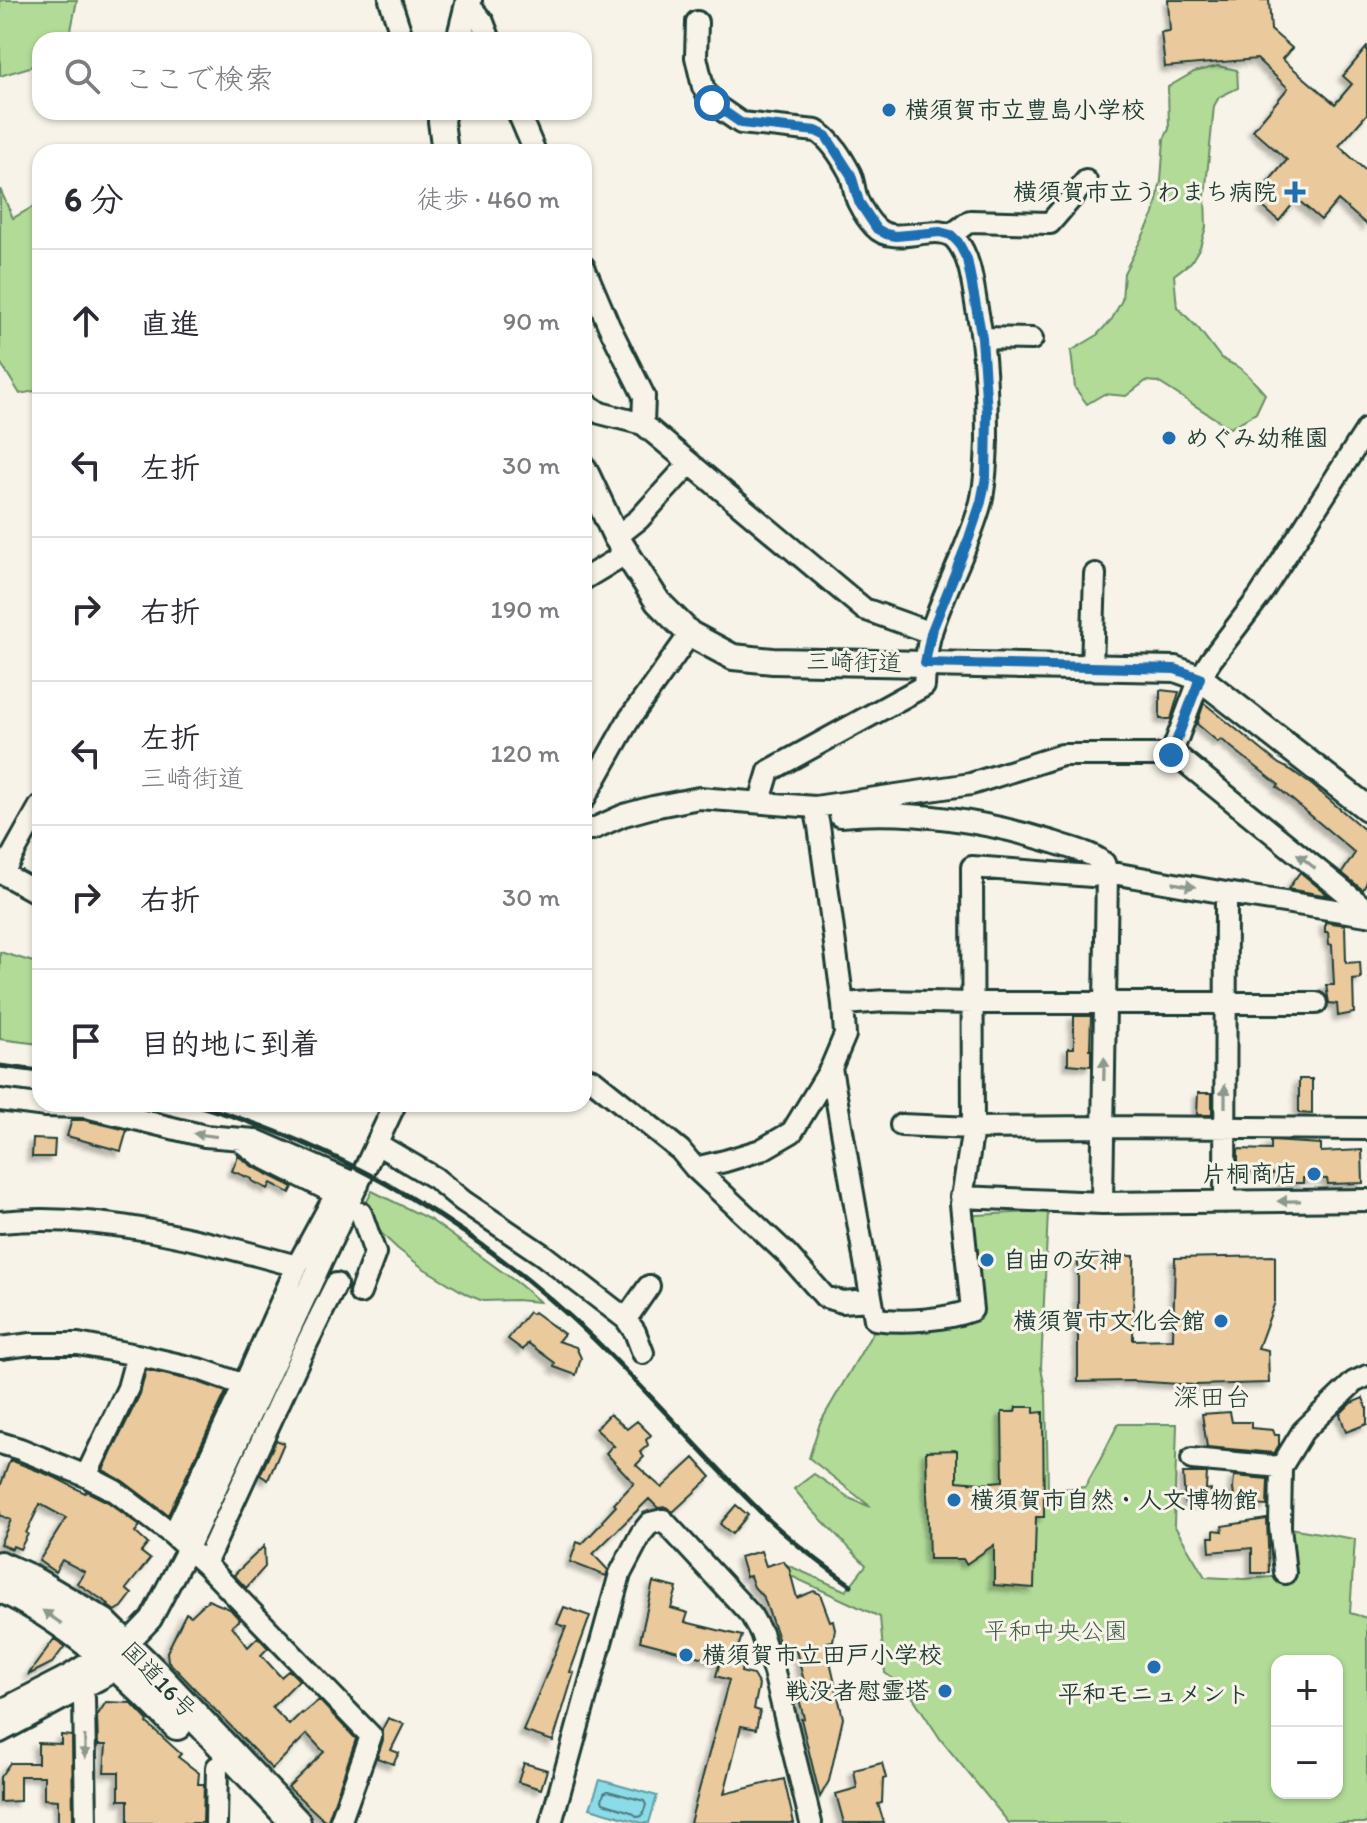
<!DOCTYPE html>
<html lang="ja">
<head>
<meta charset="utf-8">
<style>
	body { margin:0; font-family:Itim,"Klee One",sans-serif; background:#f2f2f3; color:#2b2b33 }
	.controls { position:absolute; right:24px; bottom:24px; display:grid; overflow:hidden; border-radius:16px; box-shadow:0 2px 6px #0004 }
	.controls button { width:72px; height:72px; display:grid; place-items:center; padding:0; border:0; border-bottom:2px solid #e1e1e2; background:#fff; color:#2b2b33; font:40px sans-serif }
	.stop { position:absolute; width:24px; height:24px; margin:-18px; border:6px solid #1f6fb2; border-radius:50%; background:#fff }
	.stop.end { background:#1f6fb2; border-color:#fff; box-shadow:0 2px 8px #0008 }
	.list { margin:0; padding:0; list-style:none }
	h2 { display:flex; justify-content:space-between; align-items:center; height:104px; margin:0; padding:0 32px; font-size:34px }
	h2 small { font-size:26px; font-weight:400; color:#7c7c81 }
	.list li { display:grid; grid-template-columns:52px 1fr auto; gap:24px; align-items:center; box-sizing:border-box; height:144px; padding:0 32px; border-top:2px solid #e1e1e2 }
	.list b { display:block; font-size:30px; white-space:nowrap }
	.list p { margin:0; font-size:26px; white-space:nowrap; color:#7c7c81 }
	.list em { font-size:26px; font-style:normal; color:#7c7c81 }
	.icon { flex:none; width:44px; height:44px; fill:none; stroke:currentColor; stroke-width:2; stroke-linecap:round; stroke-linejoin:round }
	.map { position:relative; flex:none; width:1367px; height:1823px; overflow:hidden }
	.search { position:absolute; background:#fff; box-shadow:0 2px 6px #0004; left:32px; top:32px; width:560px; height:88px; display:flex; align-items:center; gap:20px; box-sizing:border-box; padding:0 28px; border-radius:24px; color:#7c7c81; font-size:30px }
	.panel { position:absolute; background:#fff; box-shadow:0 2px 6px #0004; left:32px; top:144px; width:560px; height:968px; border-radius:24px }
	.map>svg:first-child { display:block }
</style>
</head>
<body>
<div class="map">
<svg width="1367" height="1823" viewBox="0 0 1367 1823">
	<defs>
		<filter id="shadow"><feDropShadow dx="-4.5" dy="4.5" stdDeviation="2" flood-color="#0004"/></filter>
	</defs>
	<rect width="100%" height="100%" fill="#f7f3e8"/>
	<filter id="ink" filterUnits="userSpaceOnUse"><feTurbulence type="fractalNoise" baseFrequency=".0125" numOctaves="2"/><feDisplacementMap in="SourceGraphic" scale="16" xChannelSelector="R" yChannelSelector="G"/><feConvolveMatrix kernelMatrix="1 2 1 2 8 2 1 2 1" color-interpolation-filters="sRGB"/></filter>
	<g filter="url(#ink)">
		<path fill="#b2db98" stroke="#688c66" stroke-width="2" fill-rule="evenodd" d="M4,0H77L69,40H40V64L0,76V1Z
			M1218,66L1237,70L1238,88L1219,97L1214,106L1205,196L1206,227L1200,247L1191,262L1174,275L1177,307L1198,328L1221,358L1240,368L1249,376L1265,394L1256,413L1230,428L1158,382L1146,381L1126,396L1104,394L1087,404L1075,388L1071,351L1096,336L1112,319L1122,300L1124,273L1154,214L1161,181L1164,139L1169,129L1168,87L1194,72Z
			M0,189L13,218L40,203V390L20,394L0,362Z
			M0,952L40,964V1044L0,1039Z
			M372,1191L431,1220L519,1284L540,1302L516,1300L483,1301L468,1295L423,1268L398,1249L381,1233L364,1208Z
			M1048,1211L1041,1368L1046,1394L1048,1490L1085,1487L1100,1460L1118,1424H1177L1174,1525L1205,1577L1243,1579L1287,1576L1284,1527L1355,1539L1350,1613L1367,1618V1823H1009L941,1740L908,1690L885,1673L880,1617L791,1576L785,1564L846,1591L866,1565L813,1511L794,1489L814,1474L851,1499L871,1507L809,1458L820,1423L880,1320L972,1309L960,1216ZM1277,1661H1337V1793H1277Z"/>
		<path fill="#8cdbe9" stroke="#609ca1" stroke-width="2" d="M600,1780L657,1796L649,1823H642L590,1808Z"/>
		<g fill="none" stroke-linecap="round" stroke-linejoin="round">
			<path stroke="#4b7c7c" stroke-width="2" d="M608,1791L644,1801L646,1805L642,1816L638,1817L631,1812L603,1803L602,1800L604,1793Z"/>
		</g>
		<path fill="#eac99c" stroke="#1f3d34" stroke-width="2" filter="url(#shadow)" d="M1168,0H1269L1271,30L1292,48L1282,59L1335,104L1352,84L1343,76L1367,47V114L1339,146L1367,172V225L1338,200L1321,220L1297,199L1279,221L1263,207L1272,196L1263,188L1287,160L1253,130L1288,88L1257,59L1165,67L1161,32L1170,31Z
			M1160,690L1179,692L1171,719H1160Z
			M1204,703L1279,764L1291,770L1312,785L1367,832V882L1363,890L1342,873L1355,853L1277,787L1279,785L1221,739L1218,742L1197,724Z
			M1300,872L1329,896L1288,889Z
			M1325,922L1345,925L1346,963L1360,962L1361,979L1353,980L1354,1013L1338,1016L1337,1004L1329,1003L1326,985H1334L1332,945L1329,944L1328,932H1325Z
			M1074,1016H1091L1090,1049H1091V1066L1068,1064V1048H1074Z
			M1299,1079H1312V1114L1299,1113Z
			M1198,1093H1212V1115H1197Z
			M72,1120H84L127,1130L121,1151L67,1136Z
			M33,1139L55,1140L54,1157H32Z
			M1271,1141L1321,1144V1152L1362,1150L1363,1183L1328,1184L1327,1179L1303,1178V1183H1278V1174L1238,1172V1149L1271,1150Z
			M238,1156L253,1167L293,1187L290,1193L271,1183L268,1189L252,1181V1179L232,1171Z
			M1078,1255L1134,1256L1133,1340L1173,1339L1175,1258L1275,1256V1302L1258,1348L1268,1350L1269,1383L1194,1385L1133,1381L1078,1382Z
			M529,1312L532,1314L534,1312L564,1334L558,1341L576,1347L581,1358L576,1375L554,1367L555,1363L528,1343L523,1350L508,1339Z
			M146,1370L198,1382L226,1392L168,1515L123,1481L103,1470L140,1394Z
			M1363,1398L1367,1408V1424L1346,1432L1340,1414L1351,1403Z
			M1016,1407H1034V1413L1043,1412L1044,1517H1036L1034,1588L994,1585V1545L966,1564L963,1559H929L926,1451L957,1450V1481L991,1484V1482L1003,1481L1002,1412H1015Z
			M1230,1412L1232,1422H1251V1428L1273,1430L1275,1435H1279V1445L1274,1453L1207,1447L1202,1414Z
			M610,1414L627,1429L637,1421L651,1435L646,1440L648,1445L640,1452L644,1457L636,1465L662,1488L694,1458L711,1477L673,1512L666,1507L658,1508L649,1499L593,1554L608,1570L606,1576L570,1562L577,1542L582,1544L603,1522L602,1521L616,1506L614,1504L634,1483L606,1453L613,1445L615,1447L596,1429Z
			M276,1440L284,1443L268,1480L260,1475Z
			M10,1460L54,1477L85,1493L86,1491L108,1502L140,1526L135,1532L148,1544L141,1552L150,1559L126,1589L132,1594L122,1607L115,1611L108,1606L109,1604L77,1583L85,1572L62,1560L55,1572L39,1561L66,1518L40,1504L26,1533L28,1534L20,1549L13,1546L12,1549L0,1544L11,1520L0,1515V1487Z
			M1183,1473H1207L1206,1489L1211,1490L1209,1504L1185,1503Z
			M1234,1476L1268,1479L1267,1506L1235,1504L1233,1489Z
			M736,1505L748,1515L732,1534L720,1524Z
			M1267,1519L1269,1573H1252V1548L1210,1552L1209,1537H1214V1530L1223,1531L1222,1526Z
			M264,1546L265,1567L246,1588L234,1575Z
			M761,1551L766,1566L783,1561L789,1568L797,1598L814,1591L820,1594L830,1621L833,1620L835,1629L833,1641L827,1642L834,1658L830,1661L843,1718L829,1781L820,1797L801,1719L804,1718L796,1687L805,1685L796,1650L783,1653L764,1598L754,1587L750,1576L746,1577L740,1557Z
			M653,1582L677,1588L671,1608L688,1613L685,1622L742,1636L734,1659L742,1665L741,1672L753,1675L759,1685L754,1709L760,1711L756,1729L741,1726L724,1794L784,1779L794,1823H690L729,1680L716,1676L720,1662L640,1641Z
			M208,1600L230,1609L240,1620L232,1626L248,1647L258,1637L268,1648L261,1655L281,1677L289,1670L299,1680L272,1707L289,1725L301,1713L302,1714L319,1700L356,1739L327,1823L288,1787L324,1752L307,1734L272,1769L168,1661L167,1652L186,1613L191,1616Z
			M564,1607L590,1616L570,1672L574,1673L553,1741L523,1731L566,1627L557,1624Z
			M54,1639L65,1646L52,1663L28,1675Z
			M106,1702L131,1703L148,1721L147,1723L181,1754L178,1757L199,1773L198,1784H204L203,1823H128V1800H119V1772H104L106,1745H98L97,1716Z
			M388,1718L404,1724L391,1750L399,1753L393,1764L377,1758L383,1740L382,1730Z
			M61,1735L72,1736L73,1823H58V1800L44,1799V1776H20V1801L0,1802V1777L10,1763H38V1743L61,1744Z
			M524,1763L547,1770L541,1789L518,1782Z
			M882,1763L886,1778L883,1779L882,1803L878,1804L884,1823H844L836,1794L857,1788L854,1770Z"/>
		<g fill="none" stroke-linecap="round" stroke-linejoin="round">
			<g stroke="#1f3d34" stroke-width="26">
				<path id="minor" d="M390,0L403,40
					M468,4L483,22L490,40
					M697,22L696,57L703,87L712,103L741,123L816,131C831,139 842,158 850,173C854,182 854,193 858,202C862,210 869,221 875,227C895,249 939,219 956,240C972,259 973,290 978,314C986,356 987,399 987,441C986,462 986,481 981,502C969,547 945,588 931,632C926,649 925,668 924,686L769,771L760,801
					M518,112L535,152
					M951,235L970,221L1050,223L1086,181
					M584,267L609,326L644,396L643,424
					M982,338L1032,339
					M584,402L600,413L643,424L864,609L931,633
					M616,537L639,519L689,464
					M584,579L627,553
					M1092,667L1095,574
					M1171,755L1200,678L1211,660L1259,597L1367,429
					M584,799L628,721L690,634
					M840,816C912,810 984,821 1053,842C1070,848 1091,852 1104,863L1107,872L1102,1203
					M584,829H593L624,815L653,807L699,798L815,807L971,784L1062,755H1171L1180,758L1367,910
					M0,872L40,894
					M2,874L40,806
					M843,1004L885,1001L972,1003H1316
					M831,1068L875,1319C904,1323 945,1320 972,1310L961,1204L973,1128L972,867L1092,876L1107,872L1226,893L1367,915
					M584,1077L593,1080L680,1150L695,1168L788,1255L825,1297L842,1302L870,1300
					M0,1100L46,1106L86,1107L205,1136L255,1140L358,1185
					M901,1125L973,1128L1103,1127L1367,1129
					M377,1144L435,1178L463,1201L543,1255L626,1319L635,1332L643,1353
					M695,1168L725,1161L761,1150L792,1132L831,1068L845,1035L843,1004L819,826L815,807
					M961,1197L1102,1203L1367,1200
					M1225,1202L1226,893
					M0,1222C100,1212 201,1240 297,1266
					M360,1293L375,1253L361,1213
					M626,1319L649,1286
					M0,1348L31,1344H78L137,1355L202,1370L244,1385
					M0,1443L20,1449L86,1476L115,1491L173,1535L205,1564L371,1736L340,1823
					M1192,1459L1281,1467
					M86,1476L128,1388L137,1355
					M173,1535L244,1385L297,1266L336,1194L259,1155L238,1139
					M205,1564L301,1355L336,1284
					M1285,1573L1280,1527L1281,1467L1303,1431L1354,1382L1367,1376
					M70,1675L84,1698L86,1823
					M0,1711L70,1675L103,1654L115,1649
					M0,1732L105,1676L117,1665L126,1645L151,1619L188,1548L395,1104
					M216,1823L217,1767
					M551,1823L620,1574L641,1534L650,1523L663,1520L751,1615L761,1633L774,1672L811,1823"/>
			</g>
			<g stroke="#1f3d34" stroke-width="30">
				<path id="major" d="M459,40L469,0
					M443,112L441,121L445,152
					M584,469L616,537L658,602L690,634L733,657L773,661L1175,669L1200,678L1367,808"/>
			</g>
			<g stroke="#1f3d34" stroke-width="34">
				<path id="highway" d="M0,1566L27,1578L103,1623L153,1672L296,1823
					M0,1587C68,1619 125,1671 177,1725"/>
			</g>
			<use href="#minor" stroke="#f7f3e8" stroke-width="20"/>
			<use href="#major" stroke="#f7f3e8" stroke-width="24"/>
			<use href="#highway" stroke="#f7f3e8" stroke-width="28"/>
			<path stroke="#1f3d34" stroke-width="5" d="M0,1066L40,1071
				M194,1104C345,1147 480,1229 593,1338C654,1397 709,1462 770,1521C795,1544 823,1565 851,1585"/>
		</g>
		<defs><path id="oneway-solid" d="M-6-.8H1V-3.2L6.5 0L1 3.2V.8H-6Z" transform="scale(2)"/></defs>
		<g fill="#8b988e">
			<use href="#oneway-solid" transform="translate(1306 861) rotate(-141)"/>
			<use href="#oneway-solid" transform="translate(1184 885) rotate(10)"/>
			<use href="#oneway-solid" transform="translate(1104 1069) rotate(-89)"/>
			<use href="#oneway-solid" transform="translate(1225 1096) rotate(-90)"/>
			<use href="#oneway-solid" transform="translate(205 1135) rotate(-172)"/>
			<use href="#oneway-solid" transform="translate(1289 1201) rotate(179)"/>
			<use href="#oneway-solid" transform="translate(52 1617) rotate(-145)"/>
			<use href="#oneway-solid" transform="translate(85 1747) rotate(89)"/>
		</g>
	</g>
	<g fill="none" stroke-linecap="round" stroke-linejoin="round" filter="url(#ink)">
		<path stroke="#1f6fb2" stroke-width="10" d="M712,103L741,123L816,131L826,136L851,175L859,202L877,229L886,234L896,236L940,232L951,235L958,242L967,259L982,338L987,412L986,477L981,502L969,538L931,633L925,663L1175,669L1200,678L1171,755"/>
	</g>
	<g fill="#1f6fb2" stroke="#f7f3e8" stroke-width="3">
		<circle cx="889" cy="110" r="8"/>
		<path d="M1291 180h8v8h8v8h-8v8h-8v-8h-8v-8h8z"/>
		<circle cx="1169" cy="438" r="8"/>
		<circle cx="1314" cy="1174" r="8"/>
		<circle cx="987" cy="1260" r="8"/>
		<circle cx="1221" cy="1321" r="8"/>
		<circle cx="954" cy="1500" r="8"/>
		<circle cx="686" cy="1655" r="8"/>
		<circle cx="1154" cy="1667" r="8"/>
		<circle cx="945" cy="1691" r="8"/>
	</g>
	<g text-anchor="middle" stroke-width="6" stroke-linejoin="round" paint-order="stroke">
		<g font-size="24" font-weight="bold" fill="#1f3d34" stroke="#f7f3e8" text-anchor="start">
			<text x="905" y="118">横須賀市立豊島小学校</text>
			<text x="1277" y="200" text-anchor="end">横須賀市立うわまち病院</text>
			<text x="1185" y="446">めぐみ幼稚園</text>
			<text x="1298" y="1182" text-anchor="end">片桐商店</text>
			<text x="1003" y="1268">自由の女神</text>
			<text x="1205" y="1329" text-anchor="end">横須賀市文化会館</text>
			<text x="970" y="1508">横須賀市自然・人文博物館</text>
			<text x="702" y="1663">横須賀市立田戸小学校</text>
			<text x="929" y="1699" text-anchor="end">戦没者慰霊塔</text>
			<text x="1154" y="1702" text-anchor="middle">平和モニュメント</text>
		</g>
		<g font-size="24" fill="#1f3d34" stroke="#f7f3e8">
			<text transform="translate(854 662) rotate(1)" y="8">三崎街道</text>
			<text transform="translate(159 1680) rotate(46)" y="8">国道16号</text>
		</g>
		<g font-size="24" fill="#3c5d48" stroke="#f7f3e8">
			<text x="1056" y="1639">平和中央公園</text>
		</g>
		<g font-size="26" fill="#1f3d34" stroke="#f7f3e8">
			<text x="1212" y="1406">深田台</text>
		</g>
	</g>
</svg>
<div class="controls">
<button>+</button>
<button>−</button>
</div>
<div class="stop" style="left:712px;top:103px"></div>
<div class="stop end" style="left:1171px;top:755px"></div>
<div class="search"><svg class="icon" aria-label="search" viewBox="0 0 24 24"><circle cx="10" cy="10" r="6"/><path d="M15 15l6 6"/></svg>ここで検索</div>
<section class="panel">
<h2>6 分<small>徒歩 · 460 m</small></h2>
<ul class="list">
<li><svg class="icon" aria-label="ahead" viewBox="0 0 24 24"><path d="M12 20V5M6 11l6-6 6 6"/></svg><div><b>直進</b></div><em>90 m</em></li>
<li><svg class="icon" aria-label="left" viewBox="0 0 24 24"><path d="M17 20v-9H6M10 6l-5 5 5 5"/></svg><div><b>左折</b></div><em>30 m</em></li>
<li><svg class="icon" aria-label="right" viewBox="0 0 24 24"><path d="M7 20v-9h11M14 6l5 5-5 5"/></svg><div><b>右折</b></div><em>190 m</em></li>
<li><svg class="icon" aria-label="left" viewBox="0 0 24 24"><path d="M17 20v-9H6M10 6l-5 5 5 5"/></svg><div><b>左折</b><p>三崎街道</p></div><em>120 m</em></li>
<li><svg class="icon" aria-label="right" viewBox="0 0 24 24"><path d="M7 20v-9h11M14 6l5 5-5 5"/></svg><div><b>右折</b></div><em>30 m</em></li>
<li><svg class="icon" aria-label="arrive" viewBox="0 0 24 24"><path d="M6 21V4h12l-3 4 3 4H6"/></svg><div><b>目的地に到着</b></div></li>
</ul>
</section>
</div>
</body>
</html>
